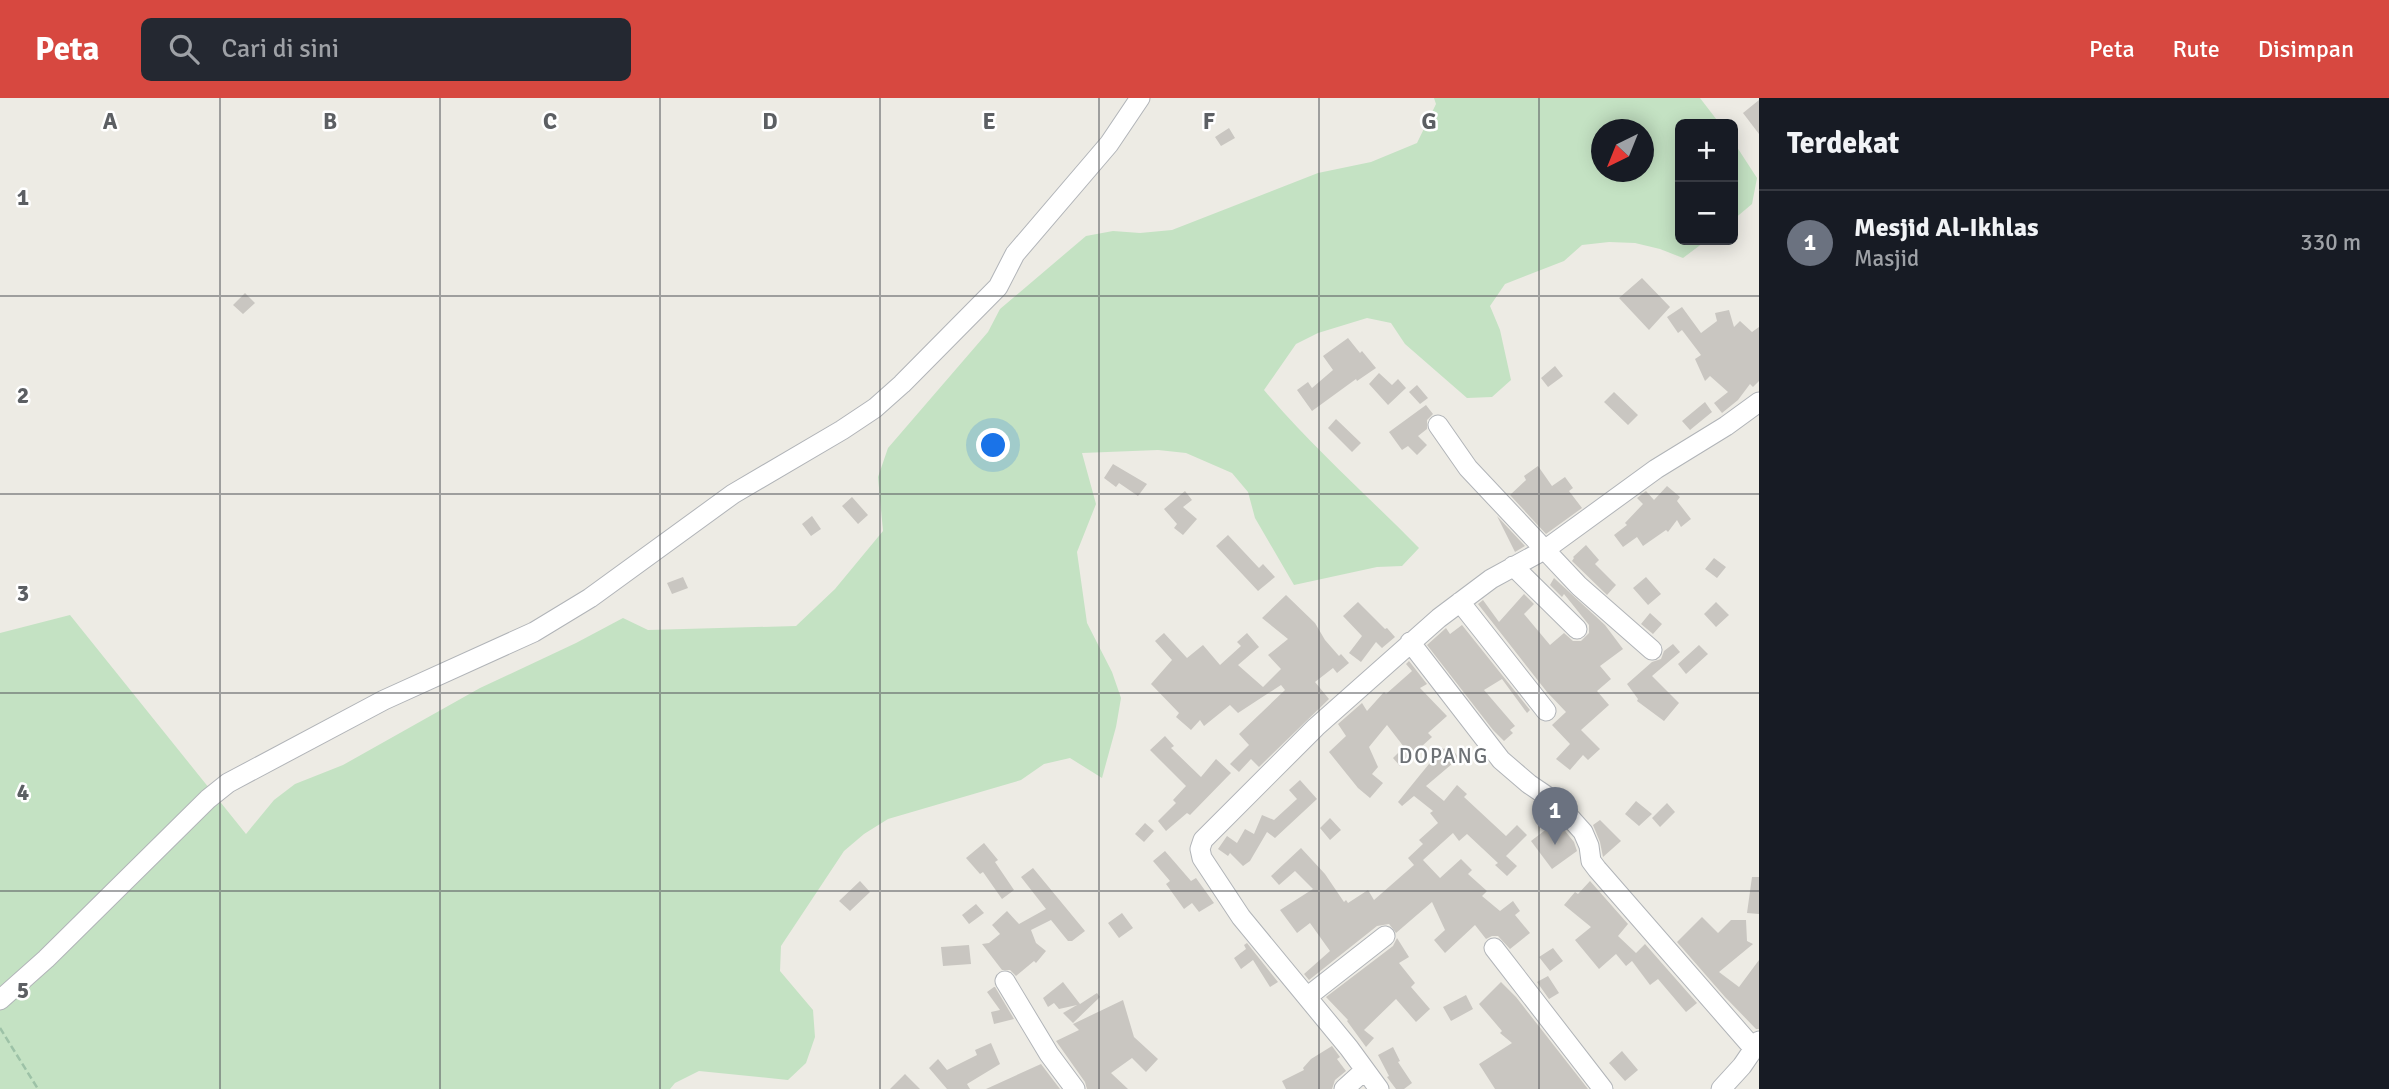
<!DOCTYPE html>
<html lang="id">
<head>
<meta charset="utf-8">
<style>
	body { margin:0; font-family:Signika,sans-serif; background:#242831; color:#f1f3f6 }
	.controls { position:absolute; right:21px; top:21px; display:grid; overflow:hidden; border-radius:10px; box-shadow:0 4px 18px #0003 }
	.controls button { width:63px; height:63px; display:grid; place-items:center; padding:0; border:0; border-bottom:2px solid #363941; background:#171b24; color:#f1f3f6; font:35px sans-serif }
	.compass { position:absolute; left:1591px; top:21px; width:63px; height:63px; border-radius:50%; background:#171b24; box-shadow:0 4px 18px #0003; rotate:223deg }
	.you { position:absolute; left:994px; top:348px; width:24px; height:24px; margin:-18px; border:5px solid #fff; border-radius:50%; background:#1a73e8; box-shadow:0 0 0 10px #1a73e833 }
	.badge { display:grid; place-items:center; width:46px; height:46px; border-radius:50%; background:#d74840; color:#fff; font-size:23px; font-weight:700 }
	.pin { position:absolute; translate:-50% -58px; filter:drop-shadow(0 2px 4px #0008) }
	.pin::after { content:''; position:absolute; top:37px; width:24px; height:21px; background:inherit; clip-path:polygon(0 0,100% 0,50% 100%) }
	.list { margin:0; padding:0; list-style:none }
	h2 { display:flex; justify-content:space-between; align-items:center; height:91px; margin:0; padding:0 28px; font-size:30px }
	h2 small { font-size:23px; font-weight:400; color:#9ea1a6 }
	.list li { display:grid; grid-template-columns:46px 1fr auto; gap:21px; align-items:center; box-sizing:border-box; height:105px; padding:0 28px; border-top:2px solid #363941 }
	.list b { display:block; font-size:26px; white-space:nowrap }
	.list p { margin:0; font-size:23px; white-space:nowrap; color:#9ea1a6 }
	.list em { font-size:23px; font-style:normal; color:#9ea1a6 }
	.icon { flex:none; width:38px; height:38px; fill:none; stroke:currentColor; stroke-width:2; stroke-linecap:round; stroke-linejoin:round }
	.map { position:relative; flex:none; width:1759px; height:991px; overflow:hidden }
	header { display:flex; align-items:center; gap:42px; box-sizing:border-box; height:98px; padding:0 35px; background:#d74840; color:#fff }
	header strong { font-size:33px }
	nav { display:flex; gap:38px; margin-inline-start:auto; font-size:24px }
	.search { width:490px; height:63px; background:#242831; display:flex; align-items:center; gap:18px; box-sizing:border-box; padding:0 24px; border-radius:10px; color:#9ea1a6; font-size:26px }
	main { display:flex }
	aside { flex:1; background:#171b24 }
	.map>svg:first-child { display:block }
</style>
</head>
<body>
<header>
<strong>Peta</strong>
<div class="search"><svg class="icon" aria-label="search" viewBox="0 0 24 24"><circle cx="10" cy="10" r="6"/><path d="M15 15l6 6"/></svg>Cari di sini</div>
<nav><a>Peta</a><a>Rute</a><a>Disimpan</a></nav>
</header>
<main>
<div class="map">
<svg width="1759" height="991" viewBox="0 0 1759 991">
	<rect width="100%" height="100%" fill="#edebe4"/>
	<path fill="#c4e2c3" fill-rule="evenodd" d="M1434,0H1700L1720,26H1680V142H1707L1683,160L1660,151L1635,145L1609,144L1582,147L1564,163L1505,186L1490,208L1500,232L1511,282L1492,299L1467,300L1405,246L1391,225L1367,220L1318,235L1296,246L1264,292C1312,349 1367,397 1419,450L1402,468L1377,469L1294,487L1255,420L1248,394L1232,375L1186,355L1158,352L1082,355L1096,406L1077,454L1087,525L1112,574L1121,600L1116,629L1102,680L1070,660L1044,666L1021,682L888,721L864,736L844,753L781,848L780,873L813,912L815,939L806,965L788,982L699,973L675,985L670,991H0V535L70,517L246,736L274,702L295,686L343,667L480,590L576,545L623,520L648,532L796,528L835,491L883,433L878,379L888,350L988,234L1000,211L1086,138L1113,133L1140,135L1172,132L1318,75L1371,64L1417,45L1436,6ZM1602,32H1644V74H1602Z
		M1733,43L1757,80L1752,106L1733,122Z"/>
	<path fill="#c9c6c1" d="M1759,2V36L1743,15Z
		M1229,30L1235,40L1221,48L1215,39Z
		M1642,180L1670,209L1649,232L1619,200Z
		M245,195L255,205L243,216L233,207Z
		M1682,209L1701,235L1717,223L1715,215L1729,212L1734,229L1740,223L1752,234L1759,229V283L1753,289L1750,286L1738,302L1722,315L1714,305L1728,294L1710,278L1705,283L1695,261L1701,257L1682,232L1678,235L1667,219Z
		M1348,240L1360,255L1362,253L1376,270L1357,283L1356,281L1312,313L1297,292L1308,284L1312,290L1333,272L1323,258Z
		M1555,268L1563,278L1548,289L1541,280Z
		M1379,275L1392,287L1398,281L1406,290L1388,307L1369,286Z
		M1417,287L1428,300L1420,306L1409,294Z
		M1614,294L1638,317L1628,327L1604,304Z
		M1705,304L1712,314L1690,332L1682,323Z
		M1426,307L1433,316L1427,322V331L1418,338L1427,347L1417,357L1408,348L1402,352L1389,334Z
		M1336,321L1361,345L1352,354L1328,330Z
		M1113,366L1147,386L1138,398L1119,385L1116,389L1104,380Z
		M1538,368L1552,388L1565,379L1573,390L1569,393L1582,410L1546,436L1510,397L1526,382L1524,378Z
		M1667,388L1680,399L1677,403L1691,421L1681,429L1677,422L1668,434L1666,432L1643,448L1637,439L1623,449L1614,437L1627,427L1625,425L1643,406L1637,400L1646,393L1654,402Z
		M1185,393L1192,402L1183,409L1197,421L1183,437L1174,430L1177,426L1164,411Z
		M852,399L868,417L858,426L842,408Z
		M812,418L821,431L811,438L802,426Z
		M1497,418L1525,448L1515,454Z
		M1228,437L1259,470L1263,466L1275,479L1258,493L1216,448Z
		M1586,447L1599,462L1595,466L1616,487L1607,497L1572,463L1574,460L1573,459Z
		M1714,460L1726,469L1717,480L1705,471Z
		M683,479L688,490L672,496L667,485Z
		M1646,479L1661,496L1648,507L1633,490Z
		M1554,480L1605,527L1623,551L1600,568L1611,581L1597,593L1609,607L1581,632L1600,651L1588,662L1583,657L1570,672L1556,661L1570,646L1552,627L1566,614L1547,594L1478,506L1483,502L1499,524L1524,496L1534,506L1524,516L1550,547L1564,535L1573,543H1581L1589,535V527L1564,496L1562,499L1550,487Z
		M1286,497L1315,525L1325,542L1339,558L1341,556L1349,565L1337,575L1333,570L1315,584L1329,601L1259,669L1251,661L1239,674L1230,666L1249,647L1239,636L1285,592L1281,587L1238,615L1230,607L1204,628L1200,622L1191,632L1176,619L1179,615L1151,586L1172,562L1155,543L1164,535L1187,560L1203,547L1220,567L1241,548L1237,544L1247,535L1259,549L1238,567L1263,589L1281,571L1268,557L1288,541L1262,520Z
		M1358,504L1385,531L1387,530L1395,539L1382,550L1376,544L1361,564L1349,555L1362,538L1343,518Z
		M1716,504L1729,517L1716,529L1704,516Z
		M1650,515L1662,526L1653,536L1641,526Z
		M1462,527L1530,612L1527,615L1502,581L1484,592L1515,628L1510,632L1513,635L1504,643L1493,632L1427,547L1446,530L1450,536Z
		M1673,546L1680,554L1652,578L1679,605L1664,623L1637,603L1638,601L1627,586L1652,564L1661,561L1664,553Z
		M1699,547L1708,556L1686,576L1678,566Z
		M1409,563L1427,586L1420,590L1447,618L1428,635L1432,639L1400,668L1393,660L1404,649L1387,627L1369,649L1378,669L1372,676L1383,685L1370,700L1358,690L1329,654L1346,638L1338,626L1362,605L1367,613L1384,594L1386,596L1412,573L1406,566Z
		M1165,638L1174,648L1171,650L1201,679L1216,661L1231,675L1190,717L1187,715L1166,733L1158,723L1176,705L1173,702L1186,688L1150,652Z
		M1449,647L1459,660L1426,688L1444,703L1457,687L1467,696L1464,699L1506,738L1517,727L1527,737L1506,758L1517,768L1507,778L1495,767L1498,765L1467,736L1459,743L1453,735L1423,762L1440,780L1461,761L1472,772L1468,776L1487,793L1482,798L1500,813L1513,803L1520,813L1515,817L1530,835L1510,851L1498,838H1492L1486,841L1475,827L1445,855L1434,842L1445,832L1432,804L1396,835L1389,826L1377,828L1309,882L1304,876L1330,853L1310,825L1297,835L1280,812L1313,791L1295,773L1279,787L1271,778L1301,750L1325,776L1344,804L1346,802L1348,805L1368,792L1374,802L1414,767L1408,760L1423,746L1419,742L1438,725L1430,715L1433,713L1414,698L1402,708L1398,704L1442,650L1444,651Z
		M1300,682L1317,701L1275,740L1267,734L1250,763L1243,768L1230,755L1228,758L1218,751L1227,738L1237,745L1245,731L1254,736L1262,717L1274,722L1297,701L1289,692Z
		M1636,703L1652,716L1639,728L1625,716Z
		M1667,705L1675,714L1660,729L1652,720Z
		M1330,720L1341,732L1330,742L1320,730Z
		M1600,722L1621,743L1603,759L1600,744L1593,727Z
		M1557,723L1574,744L1577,753L1552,771L1531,743Z
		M1145,725L1154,733L1144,744L1135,736Z
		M984,745L998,762L995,764L1014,792L1002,801L983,774L980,776L966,760Z
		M1165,753L1191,783L1196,780L1214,805L1199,814L1192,805L1184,811L1166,786L1170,783L1153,763Z
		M1033,770L1085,833L1072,843H1068L1051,822L1031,832L1036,845L1046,853L1036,865L1034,863L1016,878L1010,872H1002L982,846L989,845L1000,836L992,827L1007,813L1019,826L1046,811L1021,779Z
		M1752,779H1759V816L1747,815Z
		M860,783L870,794L850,813L839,803Z
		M1590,783L1628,826L1618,838L1636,855L1645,846L1697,905L1686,914L1658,881L1650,887L1632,863L1626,868L1616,856L1599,871L1575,842L1591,829L1564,807L1575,794L1578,796Z
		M976,806L984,815L969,826L962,817Z
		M1122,815L1133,830L1119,840L1108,825Z
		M1702,819L1718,835L1731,822H1746L1747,843L1753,846L1719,874L1739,889L1759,862V931H1756L1725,899L1677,844Z
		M1397,840L1409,859L1399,865L1415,885L1411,889L1430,911L1416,924L1396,901L1364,932L1374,940L1366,949L1347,923L1348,922L1326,899L1393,848Z
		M1247,845L1278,884L1270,889L1253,862L1241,871L1234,860L1246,851L1244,847Z
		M969,847L971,866L943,868L941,849Z
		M1553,850L1563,863L1550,873L1539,859Z
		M1548,878L1559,895L1549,901L1537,884Z
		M1063,884L1080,906L1097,895L1100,899L1073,925L1063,915L1077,907L1059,911L1054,905L1048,909L1043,900Z
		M1501,884L1516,899L1588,991H1495L1479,966L1512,945L1500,935L1502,933L1479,906Z
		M994,889H995L1014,921L994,926L991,914L1000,912L987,894Z
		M1466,897L1473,911L1451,923L1443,909Z
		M1123,902L1134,939L1158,961L1146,974L1132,960L1111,975L1128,991H1087L1085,984L1056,943L1079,932L1073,926Z
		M991,945L1000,966L967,986L970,991H947L929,970L938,961L947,972L977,957L975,952Z
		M1332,948L1340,959L1337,961L1346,973L1335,982L1332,991H1286L1282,983L1304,972L1303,970L1311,961Z
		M1393,949L1400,963L1398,964L1412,985L1404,991H1396L1387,979L1389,978L1378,957Z
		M1622,953L1638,972L1625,983L1609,965Z
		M1041,966L1060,991H986Z
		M905,976L920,991H890Z"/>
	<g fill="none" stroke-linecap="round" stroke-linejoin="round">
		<g stroke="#b1b4b8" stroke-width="21">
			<path id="minor" d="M1438,327L1468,370L1579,488L1652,552
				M1513,468L1577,531
				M1460,504L1546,613
				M1410,544L1501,662L1529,686L1557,705L1583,734L1589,748L1591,763L1597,771L1754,951
				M1494,850L1603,991
				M1005,883L1049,956L1075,991
				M1307,899L1385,838
				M0,902L46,861L208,701L228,685L384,602L534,534L590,500L733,396L842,332L875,310L902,286L998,189L1015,156L1109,46L1140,0
				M1344,991L1365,972
				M1379,991L1349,950L1241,819L1202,760L1200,751L1203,742L1316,629L1439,520L1491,481L1546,451L1656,371L1726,328L1759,304
				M1721,991L1742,968L1759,943"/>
		</g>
		<path stroke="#9dc2a7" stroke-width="2.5" stroke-dasharray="7 3.5" stroke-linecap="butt" d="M0,930L38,991"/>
		<use href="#minor" stroke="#fff" stroke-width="19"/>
	</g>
	<path fill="none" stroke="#5c5f63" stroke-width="2" stroke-opacity="0.55" d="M220,0V991M440,0V991M660,0V991M880,0V991M1099,0V991M1319,0V991M1539,0V991M0,198H1759M0,396H1759M0,595H1759M0,793H1759"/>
	<g text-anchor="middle" stroke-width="5" stroke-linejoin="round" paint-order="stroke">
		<g font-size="21" letter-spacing="2" fill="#6d7175" stroke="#fff">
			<text x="1444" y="665">DOPANG</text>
		</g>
	</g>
	<g font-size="23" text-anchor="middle" font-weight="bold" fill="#5c5f63" stroke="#fff" stroke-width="5" stroke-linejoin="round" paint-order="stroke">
		<text x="110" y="31">A</text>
		<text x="330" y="31">B</text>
		<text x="550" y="31">C</text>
		<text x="770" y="31">D</text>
		<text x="989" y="31">E</text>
		<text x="1209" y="31">F</text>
		<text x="1429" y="31">G</text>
		<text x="23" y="107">1</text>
		<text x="23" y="305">2</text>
		<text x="23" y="503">3</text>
		<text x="23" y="702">4</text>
		<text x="23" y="900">5</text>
	</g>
</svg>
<div class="controls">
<button>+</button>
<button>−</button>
</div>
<svg class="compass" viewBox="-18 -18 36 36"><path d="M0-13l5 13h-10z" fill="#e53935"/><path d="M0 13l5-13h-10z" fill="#9ea1a6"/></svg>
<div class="you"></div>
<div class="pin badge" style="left:1555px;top:747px;background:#6b7280">1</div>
</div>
<aside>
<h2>Terdekat<small></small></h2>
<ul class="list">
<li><span class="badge" style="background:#6b7280">1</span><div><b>Mesjid Al-Ikhlas</b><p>Masjid</p></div><em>330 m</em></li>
</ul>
</aside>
</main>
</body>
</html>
